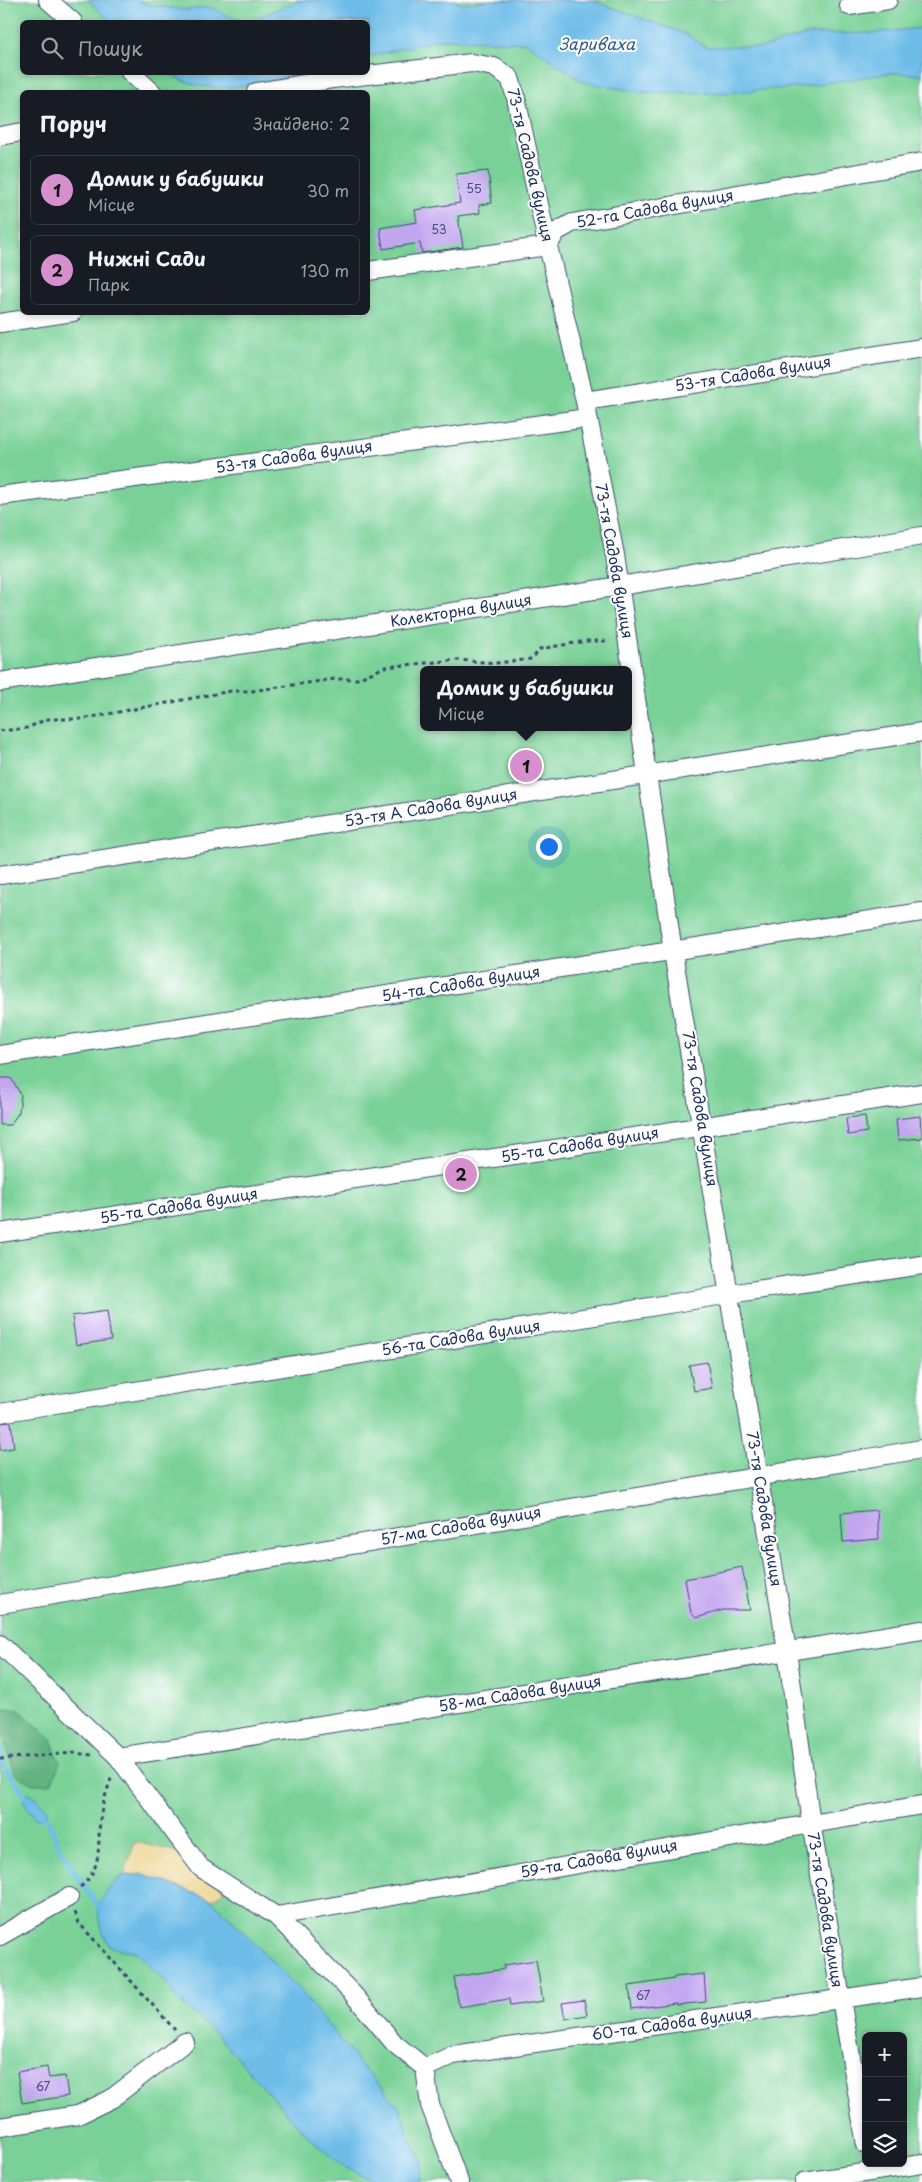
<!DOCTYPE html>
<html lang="uk">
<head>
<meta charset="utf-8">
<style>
	body { margin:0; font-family:"Playpen Sans",sans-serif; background:#20242c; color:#f1f3f6 }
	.controls { position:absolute; right:15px; bottom:15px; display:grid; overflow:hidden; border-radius:8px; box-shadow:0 2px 8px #0003 }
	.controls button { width:45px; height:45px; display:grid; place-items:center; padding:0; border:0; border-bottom:1px solid #363941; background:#171b24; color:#f1f3f6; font:25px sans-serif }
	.you { position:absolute; left:548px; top:846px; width:18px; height:18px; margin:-12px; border:4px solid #fff; border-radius:50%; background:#1a73e8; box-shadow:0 0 0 8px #1a73e833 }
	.badge { display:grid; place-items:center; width:32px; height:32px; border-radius:50%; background:#d690ce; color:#111; font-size:16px; font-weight:700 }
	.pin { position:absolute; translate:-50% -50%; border:2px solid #fff; box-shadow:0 1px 5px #0006 }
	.popup { position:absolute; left:420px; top:666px; width:212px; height:65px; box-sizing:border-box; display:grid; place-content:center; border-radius:8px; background:#171b24; filter:drop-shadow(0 1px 4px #0005); font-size:16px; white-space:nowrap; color:#9ea1a6 }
	.popup b { font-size:19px; color:#f1f3f6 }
	.popup::after { content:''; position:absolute; left:50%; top:100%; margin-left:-10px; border:10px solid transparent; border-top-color:#171b24 }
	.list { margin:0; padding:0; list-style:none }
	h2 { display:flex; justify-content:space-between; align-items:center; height:65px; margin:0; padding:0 20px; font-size:21px }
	h2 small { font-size:16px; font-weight:400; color:#9ea1a6 }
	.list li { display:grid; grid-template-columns:32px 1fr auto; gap:15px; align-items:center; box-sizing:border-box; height:70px; margin:0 10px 10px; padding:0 10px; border:1px solid #363941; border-radius:8px }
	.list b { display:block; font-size:19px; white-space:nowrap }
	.list p { margin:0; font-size:16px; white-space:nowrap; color:#9ea1a6 }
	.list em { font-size:16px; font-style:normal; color:#9ea1a6 }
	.icon { flex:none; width:28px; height:28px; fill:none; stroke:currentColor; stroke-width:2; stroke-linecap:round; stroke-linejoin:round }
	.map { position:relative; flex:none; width:922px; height:2182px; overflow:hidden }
	.search { position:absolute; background:#171b24; box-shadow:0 2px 8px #0003; left:20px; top:20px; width:350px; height:55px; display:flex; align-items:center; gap:12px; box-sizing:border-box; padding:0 18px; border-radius:8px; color:#9ea1a6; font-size:19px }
	.panel { position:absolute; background:#171b24; box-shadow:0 2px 8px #0003; left:20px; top:90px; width:350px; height:225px; border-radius:8px }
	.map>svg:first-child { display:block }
</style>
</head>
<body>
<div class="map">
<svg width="922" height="2182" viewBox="0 0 922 2182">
	<rect width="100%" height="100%" fill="#fff"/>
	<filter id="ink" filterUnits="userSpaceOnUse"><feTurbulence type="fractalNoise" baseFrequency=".02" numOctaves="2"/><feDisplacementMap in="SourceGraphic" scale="10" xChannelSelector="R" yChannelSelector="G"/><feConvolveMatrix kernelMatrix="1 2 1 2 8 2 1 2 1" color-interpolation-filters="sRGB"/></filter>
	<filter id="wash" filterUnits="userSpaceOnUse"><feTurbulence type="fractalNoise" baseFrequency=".0096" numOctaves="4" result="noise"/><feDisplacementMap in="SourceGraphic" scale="20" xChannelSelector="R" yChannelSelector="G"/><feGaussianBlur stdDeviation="1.12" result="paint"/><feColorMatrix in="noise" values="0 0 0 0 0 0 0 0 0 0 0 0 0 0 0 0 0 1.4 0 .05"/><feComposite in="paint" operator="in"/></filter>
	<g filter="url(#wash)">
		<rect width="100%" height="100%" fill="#e9e2c0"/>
		<path fill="#79d197" stroke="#4a807a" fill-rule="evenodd" d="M0,0H922V2182H0ZM22,22H368V72H22ZM22,92H368V312H22ZM424,670H628V727H424ZM866,2036H903V2163H866Z"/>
		<path fill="#62b380" stroke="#3e716f" d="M3,1709L19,1710L52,1739L56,1755L60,1762L51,1784H33L16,1775L0,1728Z"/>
		<path fill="#eeda9e" stroke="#84847e" d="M135,1842L188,1854L225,1891L212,1900L144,1874L124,1876Z"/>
		<path fill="#6ebde9" stroke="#4476a4" d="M88,0H136L150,5L187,10L211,7L227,16L246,22L295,2L306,0H453L461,4L492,0H591L686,34L706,47L742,46L760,48L810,34L870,33L922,28V75L890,73L802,87L722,93L641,92L583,82L527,43L440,39L368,57V22H111Z
			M169,73H301C256,83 211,100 169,73Z
			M29,1793L36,1797L47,1811L46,1817L36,1819L24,1803V1796Z
			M144,1874L212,1900L298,1988L360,2064L399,2107L410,2138L422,2161L419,2182H376L345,2167L304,2133L219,2037L175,1997L165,1981L136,1952L110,1947C98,1925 92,1910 109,1889C113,1884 118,1878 124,1876C130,1874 138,1875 144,1874Z"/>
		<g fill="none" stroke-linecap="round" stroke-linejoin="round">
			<path stroke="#6ebde9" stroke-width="5" d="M0,1751L3,1764L28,1800
				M41,1813C51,1822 54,1836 60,1848C72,1869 85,1888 99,1907"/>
		</g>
		<g id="blocks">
			<path fill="#c3a6f0" d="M488,171L492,203L479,205L480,213L458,216L463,247L422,253L420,243L383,249L380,228L417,222L415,210L460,203L456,174Z
				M0,1078H11L21,1095L19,1112L10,1125H0Z
				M865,1116L867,1132L848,1135L846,1118Z
				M920,1116L922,1138L898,1140L896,1119Z
				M107,1311L111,1340L76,1345L72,1316Z
				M707,1362L712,1388L694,1391L689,1365Z
				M11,1422L14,1448L0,1450V1423Z
				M877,1510L879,1539L843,1542L841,1513Z
				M742,1567L750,1610H723L696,1618L691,1613L685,1579Z
				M536,1960L543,2001L510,2006L509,1999L459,2007L454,1977L504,1969V1965Z
				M704,1974L706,2002L676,2005V2003L632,2009L629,1986L674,1979V1977Z
				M584,2000L587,2015L565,2019L562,2003Z
				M47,2067L49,2078L65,2076L68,2096L22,2103L17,2072Z"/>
		</g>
	</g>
	<g filter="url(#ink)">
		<use href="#blocks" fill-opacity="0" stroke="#3a4a6d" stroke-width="1"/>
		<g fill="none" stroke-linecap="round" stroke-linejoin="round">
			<g stroke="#3a4a6d" stroke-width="20">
				<path id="street" d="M48,0L73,22
					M849,6L888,0
					M130,72L152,92
					M256,92L333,79L472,63L494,67L510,78L516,98L548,246L585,401L615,555L673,952L787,1651L811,1823L866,2145
					M0,136L22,132
					M368,271L548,246L556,232L572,223L922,162
					M0,323L73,312
					M585,401L922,348
					M0,496L588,418
					M0,682L620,586L922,536
					M0,875L922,732
					M0,1055L922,912
					M0,1233L922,1093
					M0,1413L730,1294L922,1265
					M0,1604L922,1449
					M0,1644L118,1757L201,1868L276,1916L353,1994L395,2044L425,2068L430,2105L459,2182
					M118,1757L922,1630
					M276,1916L922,1805
					M0,1936L69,1897
					M425,2068L453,2055L922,1987
					M0,2127L78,2115L111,2099L185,2042
					M804,2182L922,2164"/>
			</g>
			<path stroke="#3a4a6d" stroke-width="3" stroke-dasharray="4 4" stroke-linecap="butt" d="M0,731L27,728L47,719H81L231,691H251L335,679H357L385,667L456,660L497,663L532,659L540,649L586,641H610
				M0,1759L73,1753L92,1755
				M80,1887C105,1868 96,1841 101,1814C103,1801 108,1788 112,1776
				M75,1912L79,1923L175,2030"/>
			<use href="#street" stroke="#fff" stroke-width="18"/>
		</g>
	</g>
	<g text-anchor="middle" stroke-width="4" stroke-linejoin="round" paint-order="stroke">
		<g font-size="12" fill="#454d82">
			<text x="474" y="193">55</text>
			<text x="439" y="234">53</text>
			<text x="643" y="2000">67</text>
			<text x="43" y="2091">67</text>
		</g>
		<g font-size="15" fill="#1b2f5e" stroke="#fff">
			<text transform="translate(530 165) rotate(77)" y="5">73-тя Садова вулиця</text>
			<text transform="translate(655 209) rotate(-10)" y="5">52-га Садова вулиця</text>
			<text transform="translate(753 374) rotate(-9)" y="5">53-тя Садова вулиця</text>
			<text transform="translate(294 457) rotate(-8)" y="5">53-тя Садова вулиця</text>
			<text transform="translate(614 561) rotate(80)" y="5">73-тя Садова вулиця</text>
			<text transform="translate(461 611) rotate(-9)" y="5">Колекторна вулиця</text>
			<text transform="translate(431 808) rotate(-9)" y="5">53-тя А Садова вулиця</text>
			<text transform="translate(461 984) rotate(-9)" y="5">54-та Садова вулиця</text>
			<text transform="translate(700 1109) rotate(81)" y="5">73-тя Садова вулиця</text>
			<text transform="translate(580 1145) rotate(-9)" y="5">55-та Садова вулиця</text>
			<text transform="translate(179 1206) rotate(-9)" y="5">55-та Садова вулиця</text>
			<text transform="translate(461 1338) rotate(-9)" y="5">56-та Садова вулиця</text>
			<text transform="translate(764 1509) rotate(81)" y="5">73-тя Садова вулиця</text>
			<text transform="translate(461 1526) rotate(-10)" y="5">57-ма Садова вулиця</text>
			<text transform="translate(520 1694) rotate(-9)" y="5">58-ма Садова вулиця</text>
			<text transform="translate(599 1859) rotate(-10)" y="5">59-та Садова вулиця</text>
			<text transform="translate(825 1910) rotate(81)" y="5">73-тя Садова вулиця</text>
			<text transform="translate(672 2024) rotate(-8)" y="5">60-та Садова вулиця</text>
		</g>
		<g font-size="16" font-style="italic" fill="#345a88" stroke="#fff">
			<text x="597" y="50">Зариваха</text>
		</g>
	</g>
</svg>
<div class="controls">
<button>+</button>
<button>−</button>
<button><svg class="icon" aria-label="layers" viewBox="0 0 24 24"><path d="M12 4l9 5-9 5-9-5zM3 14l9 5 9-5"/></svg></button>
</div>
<div class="you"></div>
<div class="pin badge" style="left:526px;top:766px">1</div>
<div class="popup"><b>Домик у бабушки</b>Місце</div>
<div class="pin badge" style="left:461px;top:1174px">2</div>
<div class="search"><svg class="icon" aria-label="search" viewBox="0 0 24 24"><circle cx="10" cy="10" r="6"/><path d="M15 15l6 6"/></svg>Пошук</div>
<section class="panel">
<h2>Поруч<small>Знайдено: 2</small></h2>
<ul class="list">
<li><span class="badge">1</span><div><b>Домик у бабушки</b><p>Місце</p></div><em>30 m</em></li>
<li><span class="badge">2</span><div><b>Нижні Сади</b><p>Парк</p></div><em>130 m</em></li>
</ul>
</section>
</div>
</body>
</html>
